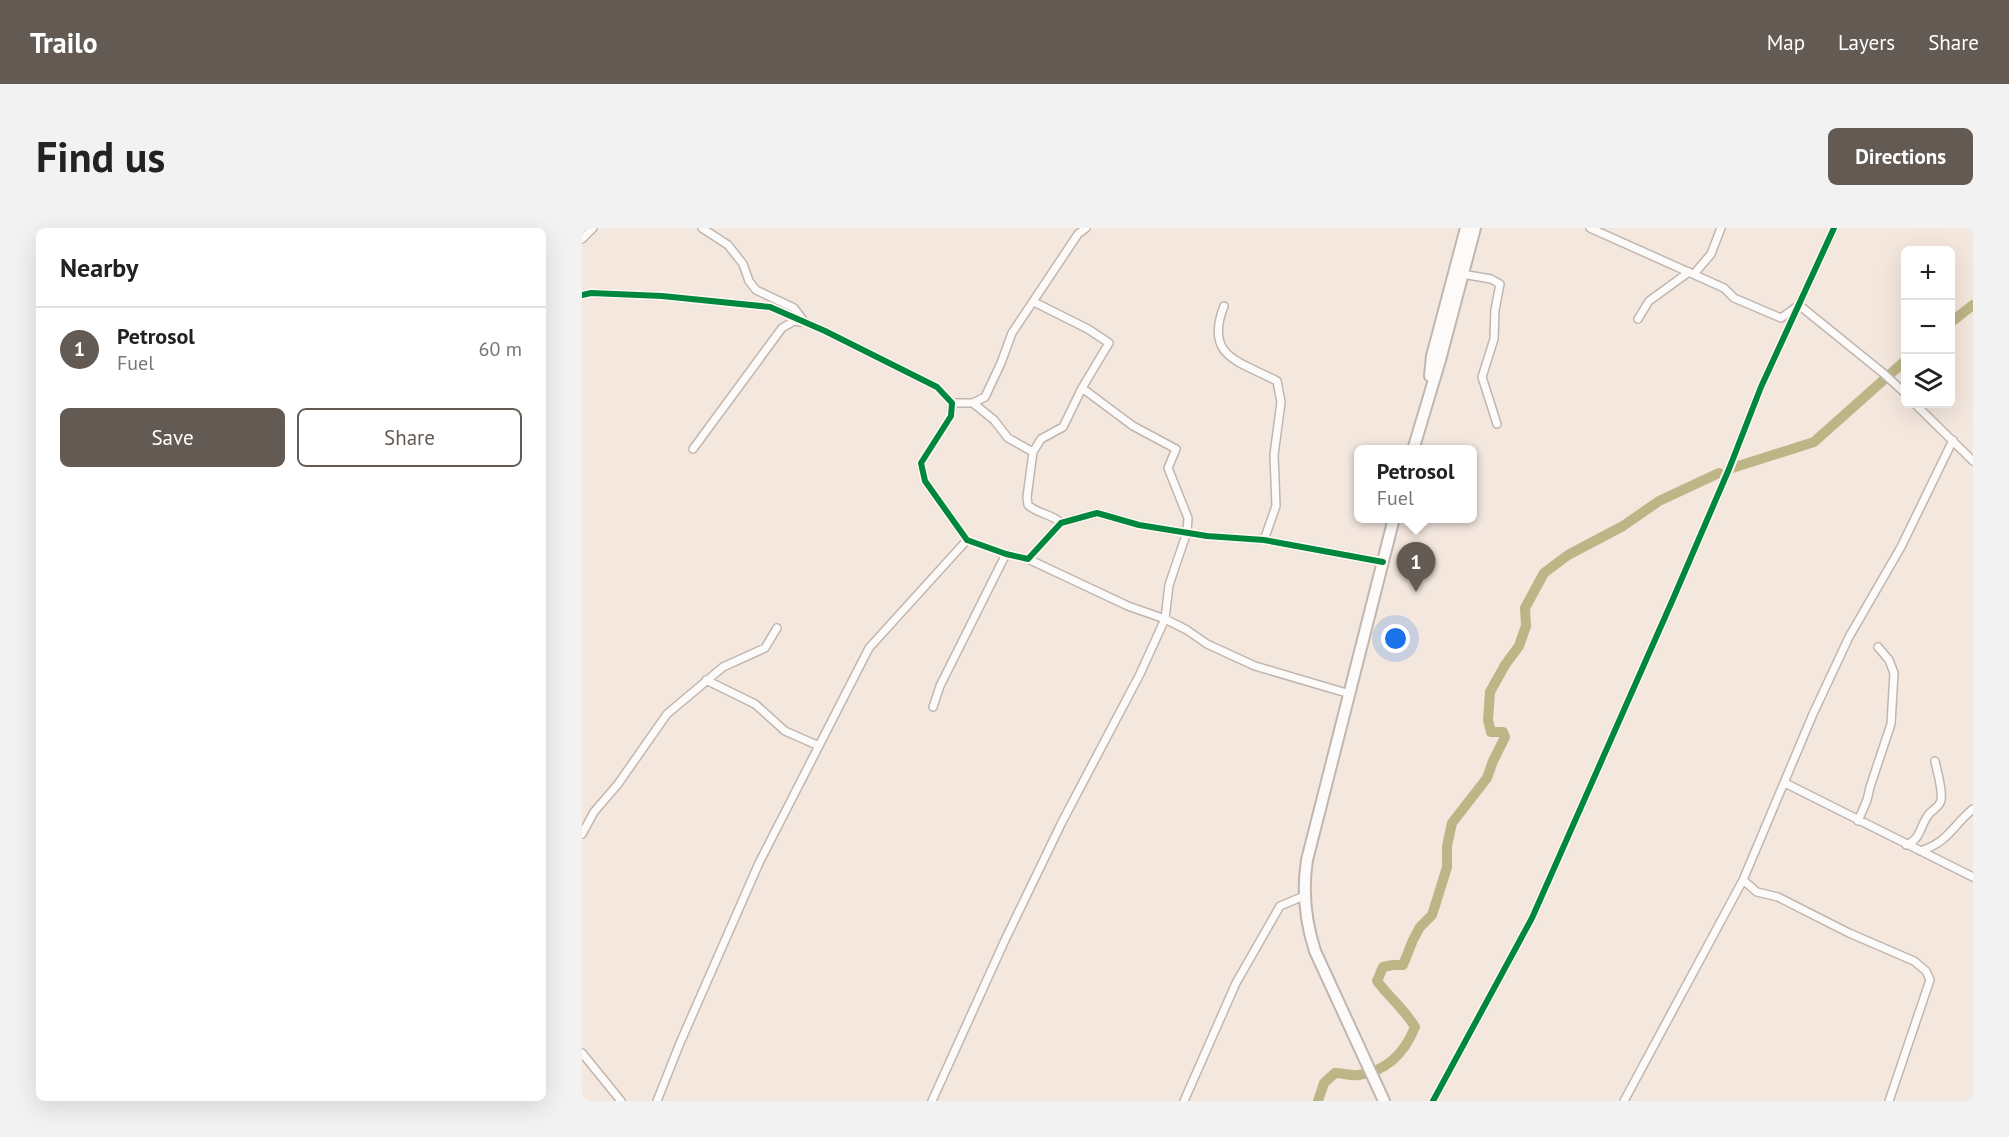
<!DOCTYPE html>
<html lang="en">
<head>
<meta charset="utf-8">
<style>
	body { margin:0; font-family:"PT Sans",sans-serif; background:#f2f2f2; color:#222 }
	.controls { position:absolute; right:18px; top:18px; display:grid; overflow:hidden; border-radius:9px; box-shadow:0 6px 24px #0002 }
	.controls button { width:54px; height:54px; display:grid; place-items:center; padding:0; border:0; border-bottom:2px solid #e0e0e0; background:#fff; color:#222; font:30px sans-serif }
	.you { position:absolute; left:814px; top:411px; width:21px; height:21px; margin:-15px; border:4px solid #fff; border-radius:50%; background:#1a73e8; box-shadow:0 0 0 9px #1a73e833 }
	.badge { display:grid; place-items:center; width:39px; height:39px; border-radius:50%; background:#635a53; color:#fff; font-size:20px; font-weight:700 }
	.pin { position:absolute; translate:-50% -50px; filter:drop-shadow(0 2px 3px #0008) }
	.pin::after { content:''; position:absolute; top:32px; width:21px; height:18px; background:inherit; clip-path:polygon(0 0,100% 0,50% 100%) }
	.popup { position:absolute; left:772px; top:217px; width:123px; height:78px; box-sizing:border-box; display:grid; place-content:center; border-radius:9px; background:#fff; filter:drop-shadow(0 2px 4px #0005); font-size:20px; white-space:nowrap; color:#767676 }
	.popup b { font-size:22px; color:#222 }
	.popup::after { content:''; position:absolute; left:50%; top:100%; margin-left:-12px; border:12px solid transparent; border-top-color:#fff }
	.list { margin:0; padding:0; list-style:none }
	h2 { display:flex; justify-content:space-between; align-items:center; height:78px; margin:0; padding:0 24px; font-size:26px }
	h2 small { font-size:20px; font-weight:400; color:#767676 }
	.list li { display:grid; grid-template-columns:39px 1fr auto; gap:18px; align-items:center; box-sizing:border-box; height:84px; padding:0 24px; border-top:2px solid #e0e0e0 }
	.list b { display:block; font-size:22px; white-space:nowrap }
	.list p { margin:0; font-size:20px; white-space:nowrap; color:#767676 }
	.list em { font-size:20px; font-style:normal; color:#767676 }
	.actions { display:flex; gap:12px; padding:18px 24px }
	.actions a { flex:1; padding:14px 0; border:2px solid #635a53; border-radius:9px; text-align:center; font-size:21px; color:#635a53 }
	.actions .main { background:#635a53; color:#fff }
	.icon { flex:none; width:33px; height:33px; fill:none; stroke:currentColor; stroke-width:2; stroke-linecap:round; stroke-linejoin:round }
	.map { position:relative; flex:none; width:1391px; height:873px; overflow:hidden; border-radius:9px }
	header { display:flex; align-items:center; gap:36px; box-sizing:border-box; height:84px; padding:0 30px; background:#635a53; color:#fff }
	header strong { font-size:28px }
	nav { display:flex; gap:33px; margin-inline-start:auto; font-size:21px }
	.intro { display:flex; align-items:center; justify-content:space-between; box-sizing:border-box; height:144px; padding:0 36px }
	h1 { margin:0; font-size:42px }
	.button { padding:15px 27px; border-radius:9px; background:#635a53; color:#fff; font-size:21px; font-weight:700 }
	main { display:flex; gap:36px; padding:0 36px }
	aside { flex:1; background:#fff; border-radius:9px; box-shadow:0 6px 24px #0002 }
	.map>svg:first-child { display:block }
</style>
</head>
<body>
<header>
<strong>Trailo</strong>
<nav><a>Map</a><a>Layers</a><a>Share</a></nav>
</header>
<div class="intro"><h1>Find us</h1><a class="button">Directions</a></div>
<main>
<aside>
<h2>Nearby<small></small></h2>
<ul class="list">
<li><span class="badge">1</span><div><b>Petrosol</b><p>Fuel</p></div><em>60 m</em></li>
</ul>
<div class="actions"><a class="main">Save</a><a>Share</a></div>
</aside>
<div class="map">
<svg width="1391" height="873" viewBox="0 0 1391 873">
	<rect width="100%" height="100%" fill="#f4e7de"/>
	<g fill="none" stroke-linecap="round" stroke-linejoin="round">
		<path stroke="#bdb585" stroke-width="10" d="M1368,95L1391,77
			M1147,241L1232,214L1324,132
			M736,873L742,855L753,845C760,845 769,848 777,847C805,843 823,824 833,799C823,782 807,769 795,753L801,739L811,737H821L831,712L838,699L850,687L857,665L865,639V618L870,595L905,550L911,533L923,509L921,504H909L906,492L908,464L923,437L937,418L944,398L943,380L962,345L986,327L1041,298L1077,273L1137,245"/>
		<g stroke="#c0b6af" stroke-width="10">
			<path id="minor" d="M120,0L146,17L161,36L167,53L174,62L212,80L221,92
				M1008,0L1142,60L1152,70L1199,90L1217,77L1301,145L1324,166
				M0,11L11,0
				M880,46L909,51L918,56L913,82L912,111L900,149L915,196
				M1112,46L1129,26L1139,0
				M0,67L9,65L80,68L188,79L243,103L355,159L370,175L369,188L339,235L343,253L385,312L424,326L446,331L479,295L515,285L557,297L625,308L682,312L801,334
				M452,74L506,101L527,115L500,160L481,199L459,211L451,224L445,269L446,277C456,286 470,286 479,295
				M642,78C622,129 657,133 695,153L699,174L692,227L694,278L682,312
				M1056,91L1067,73L1107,44
				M370,175H391L412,192L426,210L451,224
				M391,175L403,169L419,135L430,105L496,6L504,0
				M1333,176L1391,233
				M111,221L200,100L212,93L219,94
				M446,331L546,378L583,391L605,402L625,416L673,438L768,466
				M124,452L173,476L203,503L237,518
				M351,479L358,458L424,326
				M1203,555L1391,649
				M1276,593L1285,572L1288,559L1309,496L1312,445L1307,432L1296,419
				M0,606L12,584L36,556L85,486L141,439L183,420L195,400
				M1324,617C1339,612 1338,597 1347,586C1351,581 1358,579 1359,572C1361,561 1355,544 1353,533
				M1338,623C1367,614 1370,598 1391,581
				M1161,652L1175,664L1196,669L1267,705L1332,733L1344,743L1348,752L1307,873
				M0,825L39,873
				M75,873L98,815L177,635L287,420L385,312
				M350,873L423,712L480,594L558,446L583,391L587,357L605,304L606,290L586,240L594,221L551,198L500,160
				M602,873L654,755L698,678L722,668
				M851,873L950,690L1091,371L1147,241L1179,159L1252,0
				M1042,873L1161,652L1231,486L1267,409L1319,319L1371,212"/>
		</g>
		<g stroke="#c0b6af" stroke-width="14">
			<path id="trunk" d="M848,148L850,128L884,0
				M831,222L858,132L893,0
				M802,873L733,723C723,692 720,664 725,632L812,290"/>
		</g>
		<use href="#minor" stroke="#fdfbfa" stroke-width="7"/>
		<use href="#trunk" stroke="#fdfbfa" stroke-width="10"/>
		<g stroke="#fff6f0" stroke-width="10">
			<path id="cycleway" d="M0,67L9,65L80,68L188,79L243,103L355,159L370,175L369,188L339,235L343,253L385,312L424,326L446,331L479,295L515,285L557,297L625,308L682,312L801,334
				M851,873L950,690L1091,371L1147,241L1179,159L1252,0"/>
		</g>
		<use href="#cycleway" stroke="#00873e" stroke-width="6"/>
	</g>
</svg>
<div class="controls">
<button>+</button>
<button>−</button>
<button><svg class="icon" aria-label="layers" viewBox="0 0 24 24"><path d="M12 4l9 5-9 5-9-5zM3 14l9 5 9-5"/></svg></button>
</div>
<div class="you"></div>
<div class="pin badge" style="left:834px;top:364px">1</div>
<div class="popup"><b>Petrosol</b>Fuel</div>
</div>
</main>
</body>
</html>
